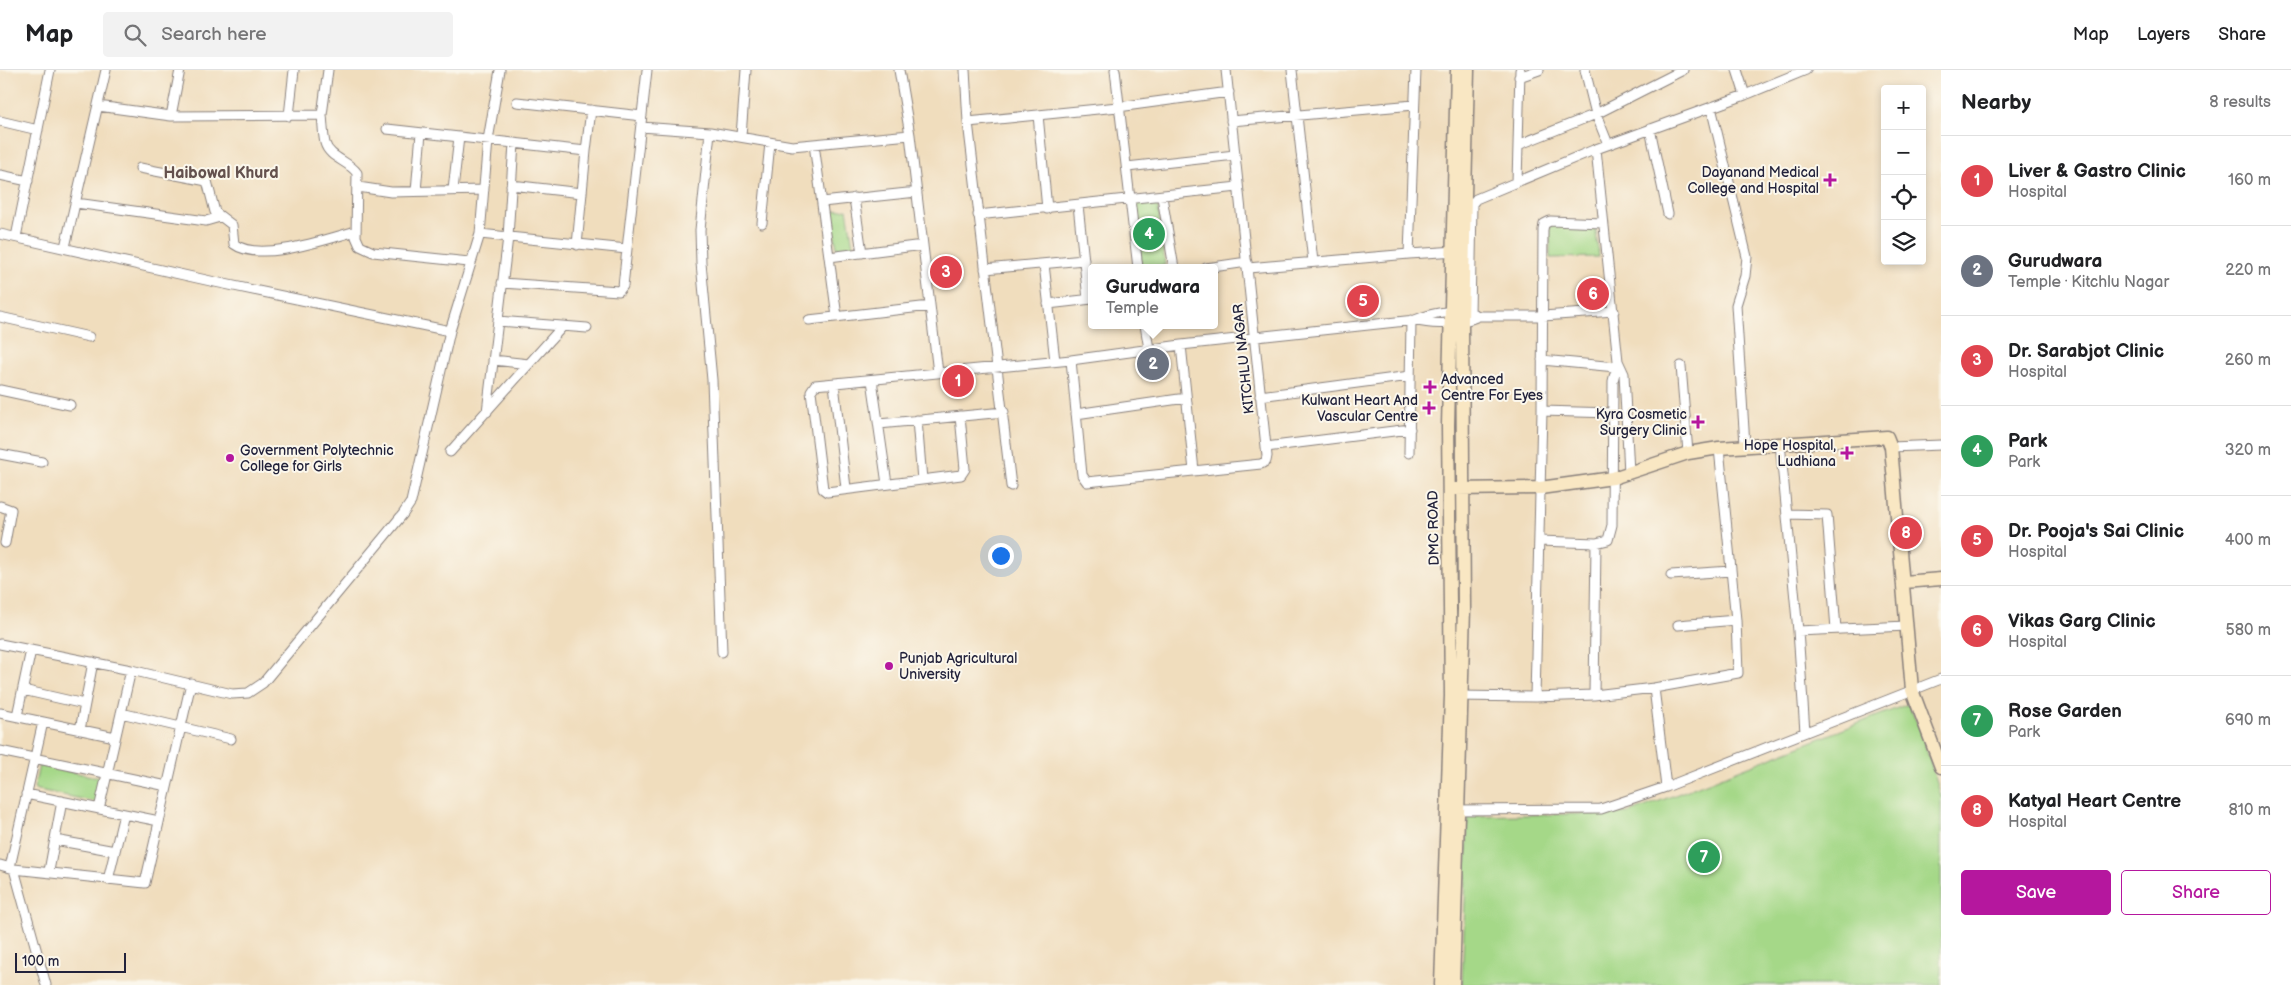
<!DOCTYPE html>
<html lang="en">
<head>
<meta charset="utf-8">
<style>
	body { margin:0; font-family:"Balsamiq Sans",sans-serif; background:#f2f2f2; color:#202124 }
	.controls { position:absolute; right:15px; top:15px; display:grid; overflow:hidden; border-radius:5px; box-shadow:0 2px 8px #0003 }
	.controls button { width:45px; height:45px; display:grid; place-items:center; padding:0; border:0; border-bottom:1px solid #e0e0e0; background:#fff; color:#202124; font:25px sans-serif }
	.scale { position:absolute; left:15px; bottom:12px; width:111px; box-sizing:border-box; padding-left:5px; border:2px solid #22223b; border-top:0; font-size:14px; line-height:18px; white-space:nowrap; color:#22223b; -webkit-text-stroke:4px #fbf7ec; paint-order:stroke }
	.you { position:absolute; left:1000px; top:485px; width:18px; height:18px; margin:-12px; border:4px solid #fff; border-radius:50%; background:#1a73e8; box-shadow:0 0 0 8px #1a73e833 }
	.badge { display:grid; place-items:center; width:32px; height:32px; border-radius:50%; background:#b5179e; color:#fff; font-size:16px; font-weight:700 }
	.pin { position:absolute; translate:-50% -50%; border:2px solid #fff; box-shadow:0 1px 5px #0006 }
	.popup { position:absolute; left:1088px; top:194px; width:130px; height:65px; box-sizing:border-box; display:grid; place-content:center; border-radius:5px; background:#fff; filter:drop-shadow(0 1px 4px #0005); font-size:16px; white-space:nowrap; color:#757577 }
	.popup b { font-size:19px; color:#202124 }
	.popup::after { content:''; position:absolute; left:50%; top:100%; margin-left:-10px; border:10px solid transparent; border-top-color:#fff }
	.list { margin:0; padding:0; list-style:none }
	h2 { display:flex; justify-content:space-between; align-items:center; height:65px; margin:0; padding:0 20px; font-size:21px }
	h2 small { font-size:16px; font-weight:400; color:#757577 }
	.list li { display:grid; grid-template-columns:32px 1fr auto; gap:15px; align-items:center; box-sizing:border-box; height:90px; padding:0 20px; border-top:1px solid #e0e0e0 }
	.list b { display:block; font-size:19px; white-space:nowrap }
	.list p { margin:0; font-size:16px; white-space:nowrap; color:#757577 }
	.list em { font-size:16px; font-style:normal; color:#757577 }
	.actions { display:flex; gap:10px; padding:15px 20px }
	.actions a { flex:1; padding:11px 0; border:1px solid #b5179e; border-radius:5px; text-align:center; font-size:18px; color:#b5179e }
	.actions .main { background:#b5179e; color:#fff }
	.icon { flex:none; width:28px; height:28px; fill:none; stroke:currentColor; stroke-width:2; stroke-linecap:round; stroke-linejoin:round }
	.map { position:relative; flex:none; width:1941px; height:915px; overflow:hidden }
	header { display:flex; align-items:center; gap:30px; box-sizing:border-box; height:70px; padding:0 25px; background:#fff; border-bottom:1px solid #e0e0e0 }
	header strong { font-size:24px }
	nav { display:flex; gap:28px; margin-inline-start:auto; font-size:18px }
	.search { width:350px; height:45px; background:#f2f2f2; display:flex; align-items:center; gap:12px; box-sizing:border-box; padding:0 18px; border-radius:5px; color:#757577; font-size:19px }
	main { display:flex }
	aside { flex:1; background:#fff }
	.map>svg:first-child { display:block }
</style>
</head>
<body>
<header>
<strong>Map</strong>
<div class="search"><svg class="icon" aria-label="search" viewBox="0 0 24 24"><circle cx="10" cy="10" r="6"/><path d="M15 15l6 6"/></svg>Search here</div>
<nav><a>Map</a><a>Layers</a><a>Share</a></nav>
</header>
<main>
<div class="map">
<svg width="1941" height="915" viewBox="0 0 1941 915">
	<rect width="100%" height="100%" fill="#fbf7ec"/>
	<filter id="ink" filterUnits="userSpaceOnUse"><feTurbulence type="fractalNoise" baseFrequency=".02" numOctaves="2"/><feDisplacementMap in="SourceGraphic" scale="10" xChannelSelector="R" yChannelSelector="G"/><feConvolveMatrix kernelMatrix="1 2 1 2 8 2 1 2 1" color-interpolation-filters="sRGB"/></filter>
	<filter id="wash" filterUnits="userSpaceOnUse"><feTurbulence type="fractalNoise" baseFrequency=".0096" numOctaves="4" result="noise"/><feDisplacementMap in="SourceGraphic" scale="20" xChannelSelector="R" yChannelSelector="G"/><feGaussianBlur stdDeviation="1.12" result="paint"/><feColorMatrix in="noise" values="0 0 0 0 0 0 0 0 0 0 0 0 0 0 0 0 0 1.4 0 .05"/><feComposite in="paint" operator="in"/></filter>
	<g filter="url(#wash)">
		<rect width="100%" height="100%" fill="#f0ddbd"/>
		<path fill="#a5d888" stroke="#647d62" d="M1157,130L1165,195L1141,198L1133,133Z
			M847,139L853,176L837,179L831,141Z
			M1595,154L1599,187L1550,188V155Z
			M1908,634L1920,659L1941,726V915H1462L1468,746L1629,743Z
			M39,695L101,708L96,732L34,719Z"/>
	</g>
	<g filter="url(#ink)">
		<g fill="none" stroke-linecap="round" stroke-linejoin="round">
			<g stroke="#89807c" stroke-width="11">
				<path id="street" d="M899,0L910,65L938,303
					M965,0L968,52L1011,416
					M1115,0L1138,198
					M1292,0L1313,192
					M1416,0L1409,184L1457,181
					M1585,0L1596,44L1608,74
					M1737,0L1745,25
					M1519,7L1539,0
					M517,32L642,46
					M98,36L171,46L322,45L328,0
					M1711,37L1747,187L1745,206L1736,235L1745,375
					M322,45C323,54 323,65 325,73C329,88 349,91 357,103L356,167L360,176L373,182L469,192
					M1038,45L1047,139
					M171,46L180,0
					M289,46L294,0
					M0,51L38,60
					M1231,51L1414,35
					M968,52L1118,37L1229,22
					M641,57L710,62L792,76L910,65
					M387,59L586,81L577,175
					M1650,59L1668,144
					M710,62L700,160L701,193L712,310L722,582
					M741,66L746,0
					M814,74L837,247
					M1518,75L1596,44L1683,0
					M1596,79L1618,291L1624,304L1629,403
					M586,81L591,40
					M1127,97L1235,85
					M140,98L207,111L215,142L232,155L234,174C259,193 327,169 356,161
					M0,105L28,111
					M1517,112L1520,0
					M511,115L582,123
					M358,117L391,122L484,120
					M453,120L459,67
					M416,121L421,63
					M1162,127L1174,198
					M854,128L862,183
					M822,132L917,122
					M76,133L206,151L220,147
					M1078,135L1088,229
					M978,145L1238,117
					M762,153L770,73
					M0,164L215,212L450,261
					M480,164L627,179L647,0
					M16,167L50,0
					M65,177L106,0
					M829,187L923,175
					M1044,194L1055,291
					M1206,198L1247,192
					M1248,198L1409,184
					M985,199L1084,190
					M502,213L619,221L623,216L627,179
					M1048,234L1092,229
					M1470,245L1472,134L1476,129L1596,79L1745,25L1806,0
					M1479,246H1543L1614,241
					M0,247L89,267
					M809,250L930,236
					M498,251L587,258
					M1145,255L1149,279
					M1181,275L1194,401
					M493,290L529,294
					M1071,290L1082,405L1087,412L1261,394L1266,391L1267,386L1226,0
					M1542,290L1616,297
					M1681,296L1688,383
					M872,310L887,414
					M834,314L846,418
					M0,320L70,335
					M1260,326L1410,306
					M1542,341L1613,343
					M487,342L508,167L514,73
					M1076,344L1186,328
					M960,346L965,399L961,405L827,422L823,419L811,321L815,315L1071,290L1181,275L1415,250C1434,242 1461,237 1479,246C1461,254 1434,256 1415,250
					M917,350L922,410
					M879,354L1004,342
					M1780,373L1798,561L1805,662
					M1266,377L1410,359
					M1891,377L1941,375
					M450,382L562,257
					M1409,383L1411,250
					M0,384L42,392
					M0,436L11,440L5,473
					M1787,444L1827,445L1836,559
					M1539,471L1596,473L1608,470L1612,455L1613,311L1618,291
					M1671,505L1731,501
					M1678,555L1736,550
					M1798,561L1907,556
					M0,574L131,600L232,624L248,623L263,613L403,444L411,432L450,261L480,164L488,70L500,0
					M1654,618L1666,717
					M23,620L84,634
					M1594,625L1596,473
					M1457,626L1535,627L1594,625L1654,618L1738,603L1736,550L1719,378
					M1535,627L1542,341L1543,160L1544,154L1550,151L1603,153
					M0,643L115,667
					M121,643L231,669
					M17,646L31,580
					M80,660L93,592
					M0,681L167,716
					M26,724L159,751
					M99,739L131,600
					M1453,740L1601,739L1666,717L1941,609
					M55,770L115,781
					M0,795L14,799L145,813L191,613
					M10,797L43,652
					M14,799L46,915
					M49,801L62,731
					M108,810L124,744"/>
			</g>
			<g stroke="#89807c" stroke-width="15">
				<path id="secondary" d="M1455,419L1540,418L1613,408L1688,383L1719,378L1887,367L1891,377L1912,620L1941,697
					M1904,512L1941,509
					M1441,915L1451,626L1448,356L1457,0
					M1453,915L1464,539L1462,252L1468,0"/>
			</g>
			<use href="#street" stroke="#fff" stroke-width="9"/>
			<use href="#secondary" stroke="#f9e7c3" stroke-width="12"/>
		</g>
	</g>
	<g fill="#b5179e" stroke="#fbf7ec" stroke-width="2">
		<path d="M1827.5 102.5h5v5h5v5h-5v5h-5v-5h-5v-5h5z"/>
		<path d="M1427.5 309.5h5v5h5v5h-5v5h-5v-5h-5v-5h5z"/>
		<path d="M1426.5 330.5h5v5h5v5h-5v5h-5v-5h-5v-5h5z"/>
		<path d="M1695.5 344.5h5v5h5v5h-5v5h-5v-5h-5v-5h5z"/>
		<path d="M1844.5 375.5h5v5h5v5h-5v5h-5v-5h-5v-5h5z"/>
		<circle cx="230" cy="388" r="5"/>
		<circle cx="889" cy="596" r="5"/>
	</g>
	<g text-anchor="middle" stroke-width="4" stroke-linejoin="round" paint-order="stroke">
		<g font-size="14" fill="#22223b" stroke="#fbf7ec" text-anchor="end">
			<text x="1819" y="107">Dayanand Medical<tspan x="1819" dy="16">College and Hospital</tspan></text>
			<text x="1441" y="314" text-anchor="start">Advanced<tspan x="1441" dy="16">Centre For Eyes</tspan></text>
			<text x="1418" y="335">Kulwant Heart And<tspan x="1418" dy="16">Vascular Centre</tspan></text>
			<text x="1687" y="349">Kyra Cosmetic<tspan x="1687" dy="16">Surgery Clinic</tspan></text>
			<text x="1836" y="380">Hope Hospital,<tspan x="1836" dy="16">Ludhiana</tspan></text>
			<text x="240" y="385" text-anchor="start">Government Polytechnic<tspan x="240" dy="16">College for Girls</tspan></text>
			<text x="899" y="593" text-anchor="start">Punjab Agricultural<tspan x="899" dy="16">University</tspan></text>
		</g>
		<g font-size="14" fill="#22223b" stroke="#fbf7ec">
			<text transform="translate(1243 289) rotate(-96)" y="5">KITCHLU NAGAR</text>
			<text transform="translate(1433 458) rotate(-91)" y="5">DMC ROAD</text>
		</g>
		<g font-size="16" font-weight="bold" fill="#64514e" stroke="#fbf7ec">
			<text x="221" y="108">Haibowal Khurd</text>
		</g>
	</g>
</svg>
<div class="controls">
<button>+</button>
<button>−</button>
<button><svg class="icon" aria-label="locate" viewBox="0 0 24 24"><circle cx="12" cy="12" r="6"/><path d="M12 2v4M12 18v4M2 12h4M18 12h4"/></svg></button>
<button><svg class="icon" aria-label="layers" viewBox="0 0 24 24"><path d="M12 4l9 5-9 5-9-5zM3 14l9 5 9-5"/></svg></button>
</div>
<div class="scale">100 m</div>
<div class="you"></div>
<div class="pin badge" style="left:958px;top:311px;background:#e0444e">1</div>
<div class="pin badge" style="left:1153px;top:294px;background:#6b7280">2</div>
<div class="popup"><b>Gurudwara</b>Temple</div>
<div class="pin badge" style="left:946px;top:202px;background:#e0444e">3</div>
<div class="pin badge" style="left:1149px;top:164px;background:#2e9e5b">4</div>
<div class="pin badge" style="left:1363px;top:231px;background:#e0444e">5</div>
<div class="pin badge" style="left:1593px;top:224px;background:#e0444e">6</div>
<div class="pin badge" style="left:1704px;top:787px;background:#2e9e5b">7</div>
<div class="pin badge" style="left:1906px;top:463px;background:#e0444e">8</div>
</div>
<aside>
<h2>Nearby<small>8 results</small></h2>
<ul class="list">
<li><span class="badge" style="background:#e0444e">1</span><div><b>Liver &amp; Gastro Clinic</b><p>Hospital</p></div><em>160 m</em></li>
<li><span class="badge" style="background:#6b7280">2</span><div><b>Gurudwara</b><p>Temple · Kitchlu Nagar</p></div><em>220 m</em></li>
<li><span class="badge" style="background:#e0444e">3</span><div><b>Dr. Sarabjot Clinic</b><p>Hospital</p></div><em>260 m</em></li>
<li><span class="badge" style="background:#2e9e5b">4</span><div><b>Park</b><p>Park</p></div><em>320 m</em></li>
<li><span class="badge" style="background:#e0444e">5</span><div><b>Dr. Pooja's Sai Clinic</b><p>Hospital</p></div><em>400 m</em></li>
<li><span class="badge" style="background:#e0444e">6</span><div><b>Vikas Garg Clinic</b><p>Hospital</p></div><em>580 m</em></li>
<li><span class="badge" style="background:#2e9e5b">7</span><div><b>Rose Garden</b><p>Park</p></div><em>690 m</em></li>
<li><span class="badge" style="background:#e0444e">8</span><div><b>Katyal Heart Centre</b><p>Hospital</p></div><em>810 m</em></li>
</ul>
<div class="actions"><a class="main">Save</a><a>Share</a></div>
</aside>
</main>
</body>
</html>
